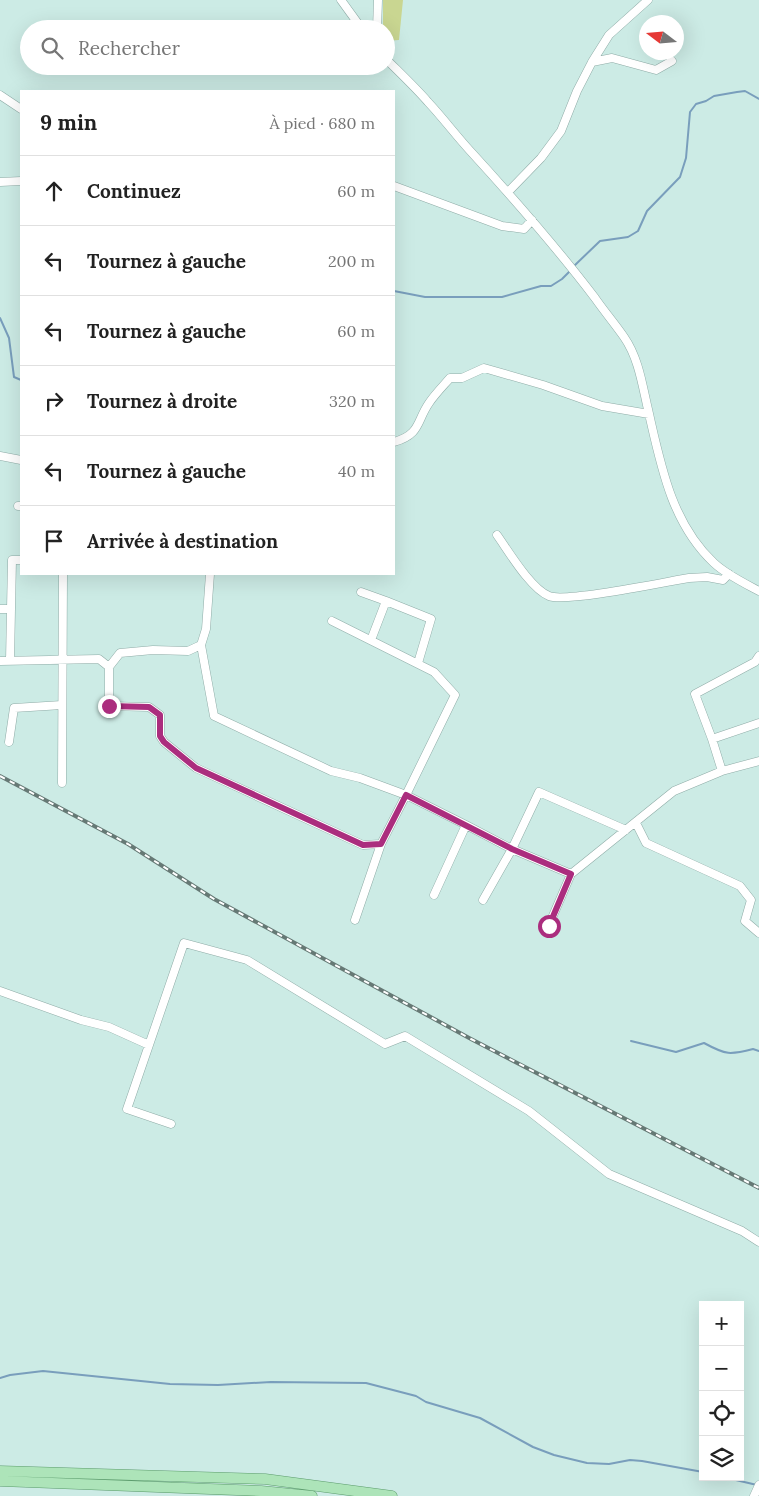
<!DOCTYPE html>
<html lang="fr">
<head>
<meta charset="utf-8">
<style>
	body { margin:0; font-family:Lora,serif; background:#f6f6f6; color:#222 }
	.controls { position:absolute; right:15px; bottom:15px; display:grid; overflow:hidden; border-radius:0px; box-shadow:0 5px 20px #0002 }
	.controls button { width:45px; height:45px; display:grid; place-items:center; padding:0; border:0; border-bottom:1px solid #e0e0e0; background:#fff; color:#222; font:25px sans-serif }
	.compass { position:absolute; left:639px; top:15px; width:45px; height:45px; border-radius:50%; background:#fff; box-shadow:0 5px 20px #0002; rotate:286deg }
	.stop { position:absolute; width:15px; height:15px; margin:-11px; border:4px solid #ab2d7e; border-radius:50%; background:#fff }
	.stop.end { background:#ab2d7e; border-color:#fff; box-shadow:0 1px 5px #0008 }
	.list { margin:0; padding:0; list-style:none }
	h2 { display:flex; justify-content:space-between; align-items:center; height:65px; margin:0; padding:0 20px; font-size:21px }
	h2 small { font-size:16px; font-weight:400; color:#767676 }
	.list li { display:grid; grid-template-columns:32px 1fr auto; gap:15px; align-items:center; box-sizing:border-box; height:70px; padding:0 20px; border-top:1px solid #e0e0e0 }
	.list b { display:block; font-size:19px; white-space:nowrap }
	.list em { font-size:16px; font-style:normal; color:#767676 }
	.icon { flex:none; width:28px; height:28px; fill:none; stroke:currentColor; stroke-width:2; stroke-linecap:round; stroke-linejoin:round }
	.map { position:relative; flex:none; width:759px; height:1496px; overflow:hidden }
	.search { position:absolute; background:#fff; box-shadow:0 5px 20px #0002; left:20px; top:20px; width:375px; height:55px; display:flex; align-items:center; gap:12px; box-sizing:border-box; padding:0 18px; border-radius:28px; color:#767676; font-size:19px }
	.panel { position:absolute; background:#fff; box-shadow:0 5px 20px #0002; left:20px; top:90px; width:375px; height:485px; border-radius:0px }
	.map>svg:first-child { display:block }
</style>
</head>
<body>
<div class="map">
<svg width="759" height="1496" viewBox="0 0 759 1496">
	<rect width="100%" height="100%" fill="#ccebe5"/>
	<path fill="#c9d691" d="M383,0H403L399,40L386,41V29H383Z"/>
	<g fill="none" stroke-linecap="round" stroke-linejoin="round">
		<path stroke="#799ebc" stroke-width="2" d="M574,266L600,241L628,237L638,231L647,211L680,177L686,158L690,112L696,104L706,101L714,96L737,92L745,91L759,99
			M394,291L425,297H502L541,286H551L562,279L571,270
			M0,318L9,338L14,377L21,380
			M631,1041L676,1052L704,1043C726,1055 730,1055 753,1049L759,1051
			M0,1378L10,1375L43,1371L170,1384L218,1385L271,1382L366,1383L416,1396L426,1402L480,1418L533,1447L554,1455L587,1463L609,1464L630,1460L642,1461L703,1472
			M723,1477L757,1485"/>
		<g stroke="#8faca7" stroke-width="9">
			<path id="minor" d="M341,0L362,29
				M377,29L378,0
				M386,59C400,73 415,87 428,102C444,119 457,137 473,154C515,200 557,248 595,298C604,311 615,324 624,337C638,357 642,383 647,405C660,461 670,522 714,563C727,575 744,583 759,591
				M592,62L609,35L648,0
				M0,95L21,109
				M0,182L21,181
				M394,186L502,226L524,229L532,220
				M508,192L541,158L561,131L577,91L592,62L612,58L656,70L672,61
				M394,442C421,434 416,422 429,403C435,394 443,386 450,378H462L484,368L543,385L602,406L649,414
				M0,456L21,460
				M18,506H21
				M497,535C509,552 531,589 549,596C566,603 665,582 689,578L707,577L723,580L729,574
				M361,592L386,601L371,640
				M386,601L431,619L418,663
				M0,609H11L10,661
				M11,609L12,560H21
				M201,645L214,716L331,771L360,778L406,795L455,695L434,672L332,621
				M0,661L99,659L109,667V706L149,707L160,715V736L164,742L196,768L363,845L381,844
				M109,667L120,653L153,650L188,651L201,645L206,629L210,574
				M712,739L759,723
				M9,742L14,708L62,705
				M722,771L712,739L695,694L755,662L759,656
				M62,783L63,574
				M636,823L646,843L740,886L751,900L745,921L759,933
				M466,825L512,849L483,900
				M571,874L512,849L539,792L626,830
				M355,920L381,844L406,795L466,825L434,895
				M549,925L571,874L674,791L722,771L759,761
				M0,991L81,1020L109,1027L149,1045L184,943L247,960L385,1044L405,1036L529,1111L609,1174L742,1231L759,1242
				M149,1045L127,1109L171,1124
				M754,1496L759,1485"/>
		</g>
		<g stroke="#5c9c6d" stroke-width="11">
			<path id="major" d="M0,1471L265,1479L392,1496
				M0,1481L261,1491L312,1496"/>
		</g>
		<use href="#minor" stroke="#fff" stroke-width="8"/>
		<use href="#major" stroke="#ade4b9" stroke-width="10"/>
		<g stroke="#667975" stroke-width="4">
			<path id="rail" d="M0,776L128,844L214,899L471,1039L759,1188"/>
		</g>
		<use href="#rail" stroke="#fff" stroke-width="2" stroke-dasharray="5.5" stroke-linecap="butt"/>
	</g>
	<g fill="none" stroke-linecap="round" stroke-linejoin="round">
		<path stroke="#ab2d7e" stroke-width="6" d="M109,706L149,707L160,715V736L164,742L196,768L363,845L381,844L406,795L512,849L571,874L549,926"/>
	</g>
</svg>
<div class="controls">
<button>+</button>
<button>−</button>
<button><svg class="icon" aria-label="locate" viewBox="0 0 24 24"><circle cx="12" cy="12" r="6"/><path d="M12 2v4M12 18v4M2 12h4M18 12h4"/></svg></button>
<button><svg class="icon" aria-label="layers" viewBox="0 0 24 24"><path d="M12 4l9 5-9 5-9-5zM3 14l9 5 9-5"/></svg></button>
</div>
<svg class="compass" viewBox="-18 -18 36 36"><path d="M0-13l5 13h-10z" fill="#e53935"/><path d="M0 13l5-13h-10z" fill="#767676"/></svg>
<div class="stop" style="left:549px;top:926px"></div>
<div class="stop end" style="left:109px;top:706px"></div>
<div class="search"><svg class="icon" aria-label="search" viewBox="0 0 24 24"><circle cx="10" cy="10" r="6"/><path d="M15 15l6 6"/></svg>Rechercher</div>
<section class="panel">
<h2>9 min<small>À pied · 680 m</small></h2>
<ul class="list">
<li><svg class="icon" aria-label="ahead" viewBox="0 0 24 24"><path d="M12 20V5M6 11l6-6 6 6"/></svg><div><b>Continuez</b></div><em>60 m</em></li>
<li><svg class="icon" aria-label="left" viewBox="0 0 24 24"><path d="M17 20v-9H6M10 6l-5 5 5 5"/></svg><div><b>Tournez à gauche</b></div><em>200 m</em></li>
<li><svg class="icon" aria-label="left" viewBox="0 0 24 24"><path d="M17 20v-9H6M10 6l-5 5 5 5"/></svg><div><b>Tournez à gauche</b></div><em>60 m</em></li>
<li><svg class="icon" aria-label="right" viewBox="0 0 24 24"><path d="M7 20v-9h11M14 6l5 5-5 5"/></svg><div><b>Tournez à droite</b></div><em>320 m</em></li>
<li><svg class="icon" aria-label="left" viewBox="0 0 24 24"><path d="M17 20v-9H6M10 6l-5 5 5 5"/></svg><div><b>Tournez à gauche</b></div><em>40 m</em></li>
<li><svg class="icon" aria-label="arrive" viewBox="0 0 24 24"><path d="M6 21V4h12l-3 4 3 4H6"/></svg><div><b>Arrivée à destination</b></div></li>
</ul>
</section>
</div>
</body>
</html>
